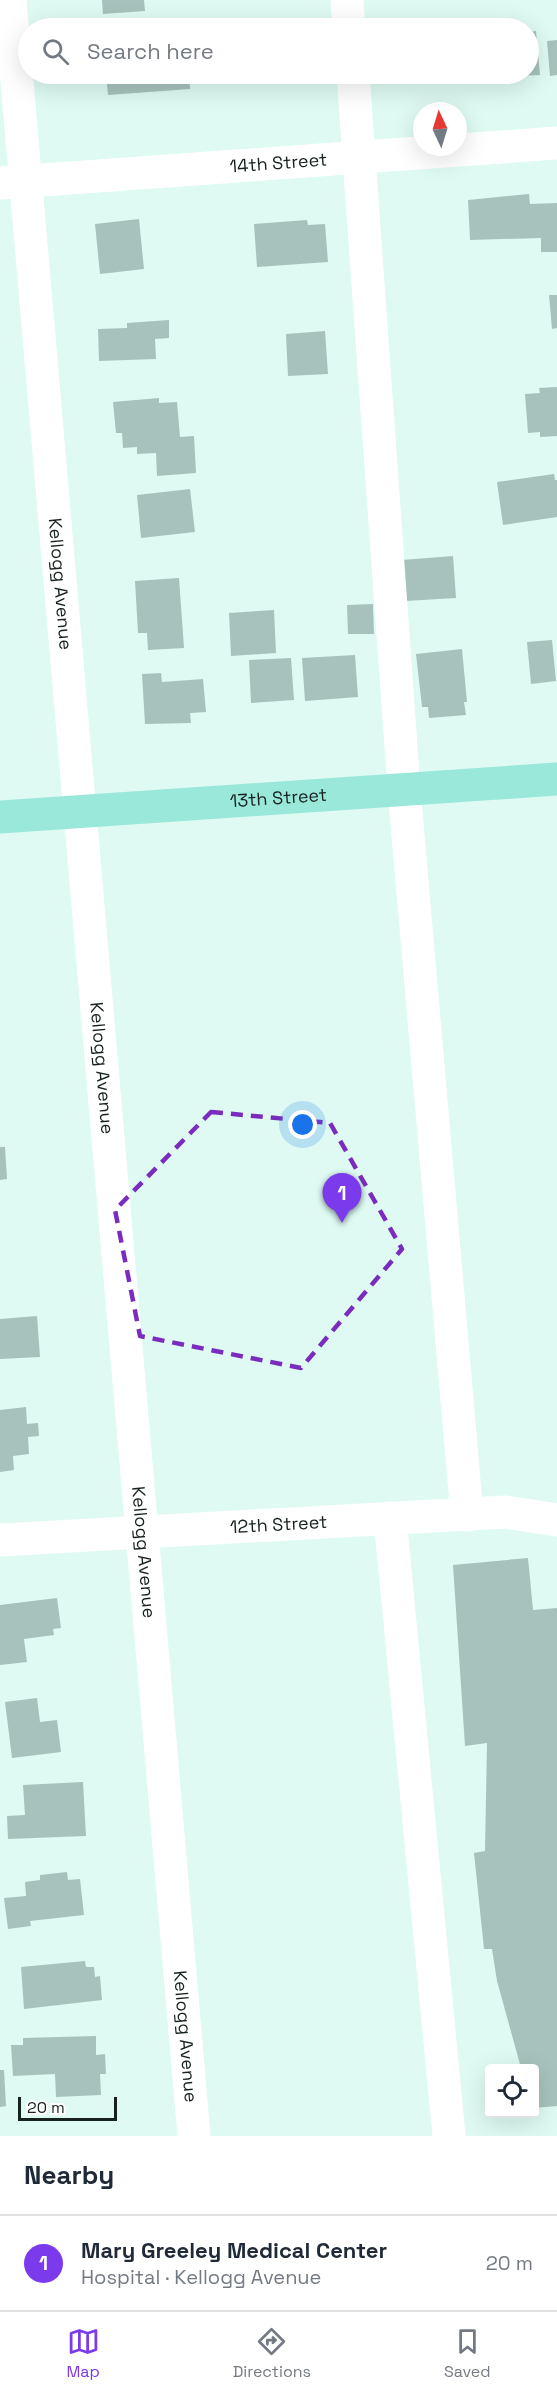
<!DOCTYPE html>
<html lang="en">
<head>
<meta charset="utf-8">
<style>
	body { margin:0; font-family:"Space Grotesk",sans-serif; background:#f6f6f7; color:#1f2937 }
	.controls { position:absolute; right:18px; bottom:18px; display:grid; overflow:hidden; border-radius:6px; box-shadow:0 6px 24px #0002 }
	.controls button { width:54px; height:54px; display:grid; place-items:center; padding:0; border:0; border-bottom:2px solid #e0e1e3; background:#fff; color:#1f2937; font:30px sans-serif }
	.compass { position:absolute; left:413px; top:102px; width:54px; height:54px; border-radius:50%; background:#fff; box-shadow:0 6px 24px #0002; rotate:356deg }
	.scale { position:absolute; left:18px; bottom:15px; width:99px; box-sizing:border-box; padding-left:6px; border:3px solid #17221f; border-top:0; font-size:16px; line-height:21px; white-space:nowrap; color:#17221f; -webkit-text-stroke:4px #fff; paint-order:stroke }
	.you { position:absolute; left:303px; top:1125px; width:21px; height:21px; margin:-15px; border:4px solid #fff; border-radius:50%; background:#1a73e8; box-shadow:0 0 0 9px #1a73e833 }
	.badge { display:grid; place-items:center; width:39px; height:39px; border-radius:50%; background:#7c3aed; color:#fff; font-size:20px; font-weight:700 }
	.pin { position:absolute; translate:-50% -50px; filter:drop-shadow(0 2px 3px #0008) }
	.pin::after { content:''; position:absolute; top:32px; width:21px; height:18px; background:inherit; clip-path:polygon(0 0,100% 0,50% 100%) }
	.list { margin:0; padding:0; list-style:none }
	h2 { display:flex; justify-content:space-between; align-items:center; height:78px; margin:0; padding:0 24px; font-size:26px }
	h2 small { font-size:20px; font-weight:400; color:#747a83 }
	.list li { display:grid; grid-template-columns:39px 1fr auto; gap:18px; align-items:center; box-sizing:border-box; height:96px; padding:0 24px; border-top:2px solid #e0e1e3 }
	.list b { display:block; font-size:22px; white-space:nowrap }
	.list p { margin:0; font-size:20px; white-space:nowrap; color:#747a83 }
	.list em { font-size:20px; font-style:normal; color:#747a83 }
	.icon { flex:none; width:33px; height:33px; fill:none; stroke:currentColor; stroke-width:2; stroke-linecap:round; stroke-linejoin:round }
	.map { position:relative; flex:none; width:557px; height:2136px; overflow:hidden }
	.search { position:absolute; background:#fff; box-shadow:0 6px 24px #0002; left:18px; right:18px; top:18px; height:66px; display:flex; align-items:center; gap:15px; box-sizing:border-box; padding:0 21px; border-radius:33px; color:#747a83; font-size:22px }
	.sheet { height:174px; background:#fff }
	nav { display:flex; justify-content:space-around; align-items:center; box-sizing:border-box; height:84px; border-top:2px solid #e0e1e3; background:#fff; font-size:16px; color:#747a83 }
	nav a { display:grid; justify-items:center; gap:3px }
	nav .on { color:#7c3aed }
	.map>svg:first-child { display:block }
</style>
</head>
<body>
<div class="map">
<svg width="557" height="2136" viewBox="0 0 557 2136">
	<rect width="100%" height="100%" fill="#defaf3"/>
	<path fill="#a7c2bc" d="M102,0H144L145,11L103,14Z
		M536,31L540,75L516,76L515,74H528V32Z
		M557,40V75L550,76L547,41Z
		M106,74H189L190,89L108,95Z
		M215,74H254V81L216,84Z
		M529,194L530,204L557,203V252H541V238L470,240L468,200Z
		M139,219L144,269L100,274L95,224Z
		M307,220L308,225L325,224L328,262L257,267L254,224Z
		M549,295H557V328L552,329Z
		M169,320V338L155,339L156,359L99,361L98,329L127,328V323Z
		M325,331L328,374L288,376L286,334Z
		M557,387V436L540,437V432L528,433L525,394L540,393L539,388Z
		M159,398V403L177,402L180,437L194,436L196,473L157,476L156,453L137,454V447L123,448L122,433H116L113,402Z
		M554,474L555,480H557V517L503,525L497,482Z
		M190,489L195,532L141,538L137,495Z
		M453,556L456,598L405,601L402,560Z
		M179,578L184,648L148,650L147,633H138L135,581Z
		M373,604L374,634H348L347,605Z
		M274,610L276,653L231,656L229,613Z
		M552,640L556,681L531,684L527,642Z
		M462,649L467,702H464L466,715L429,718L428,707H422L416,654Z
		M355,655L358,697L305,701L302,658Z
		M291,658L294,700L251,703L249,660Z
		M161,673L162,682L203,679L206,712L190,713L191,723L145,724L142,674Z
		M0,1147H5L7,1179L0,1180Z
		M37,1316L40,1357L0,1359V1319Z
		M26,1407L27,1424L38,1423L39,1436L28,1437L29,1454L13,1456L14,1470L0,1472V1410Z
		M528,1558L533,1610L557,1608V2106L534,2108V2068H521L497,1981L492,1949H484L474,1853L485,1851L487,1743L465,1746L453,1565Z
		M57,1598L61,1628L53,1629L54,1635L24,1639L27,1662L0,1665V1605Z
		M37,1698L40,1722L57,1720L61,1752L12,1758L5,1702Z
		M83,1782L86,1836L8,1839L7,1816L25,1815L23,1785Z
		M67,1872L68,1880L80,1879L84,1915L30,1921L31,1926L8,1929L4,1898L26,1896L25,1882L40,1880V1875Z
		M85,1961L86,1967H94L95,1977L100,1976L102,2000L24,2009L21,1967Z
		M96,2036V2055L105,2054L106,2074H100L101,2095L56,2097L55,2074L13,2076L11,2045H23V2038Z
		M0,2070H4L6,2106L0,2107Z"/>
	<g fill="none" stroke-linecap="round" stroke-linejoin="round">
		<g stroke="#fff" stroke-width="33">
			<path id="s1" d="M10,0L194,2136"/>
			<path d="M347,0L349,28"/>
			<path d="M353,74L404,789L467,1515"/>
			<path id="s2" d="M0,183L557,143"/>
			<path d="M390,1518L449,2136"/>
			<path id="s3" d="M0,1540L505,1512L557,1520"/>
		</g>
		<path stroke="#9ae8da" stroke-width="33" id="s4" d="M0,817L557,779"/>
	</g>
	<path fill="none" stroke="#7b2cbf" stroke-width="4.5" stroke-dasharray="12 8" stroke-linejoin="round" d="M211,1112L330,1123L402,1249L301,1368L140,1336L115,1210Z"/>
	<g text-anchor="middle" stroke-width="4.5" stroke-linejoin="round" paint-order="stroke">
		<g font-size="18" fill="#17221f" stroke="#fff">
			<text dy="6" stroke="none"><textPath href="#s2" startOffset="279">14th Street</textPath></text>
			<text dy="6" stroke="none"><textPath href="#s1" startOffset="586">Kellogg Avenue</textPath></text>
			<text dy="6" stroke="none"><textPath href="#s4" startOffset="279">13th Street</textPath></text>
			<text dy="6" stroke="none"><textPath href="#s1" startOffset="1072">Kellogg Avenue</textPath></text>
			<text dy="6" stroke="none"><textPath href="#s3" startOffset="279">12th Street</textPath></text>
			<text dy="6" stroke="none"><textPath href="#s1" startOffset="1558">Kellogg Avenue</textPath></text>
			<text dy="6" stroke="none"><textPath href="#s1" startOffset="2044">Kellogg Avenue</textPath></text>
		</g>
	</g>
</svg>
<div class="controls">
<button><svg class="icon" aria-label="locate" viewBox="0 0 24 24"><circle cx="12" cy="12" r="6"/><path d="M12 2v4M12 18v4M2 12h4M18 12h4"/></svg></button>
</div>
<svg class="compass" viewBox="-18 -18 36 36"><path d="M0-13l5 13h-10z" fill="#e53935"/><path d="M0 13l5-13h-10z" fill="#747a83"/></svg>
<div class="scale">20 m</div>
<div class="you"></div>
<div class="pin badge" style="left:342px;top:1223px">1</div>
<div class="search"><svg class="icon" aria-label="search" viewBox="0 0 24 24"><circle cx="10" cy="10" r="6"/><path d="M15 15l6 6"/></svg>Search here</div>
</div>
<section class="sheet">
<h2>Nearby<small></small></h2>
<ul class="list">
<li><span class="badge">1</span><div><b>Mary Greeley Medical Center</b><p>Hospital · Kellogg Avenue</p></div><em>20 m</em></li>
</ul>
</section>
<nav>
<a class="on"><svg class="icon" aria-label="map" viewBox="0 0 24 24"><path d="M3 6l6-2 6 2 6-2v14l-6 2-6-2-6 2zM9 4v14M15 6v14"/></svg>Map</a>
<a><svg class="icon" aria-label="directions" viewBox="0 0 24 24"><path d="M12 3l9 9-9 9-9-9zM9 14v-3h6M13 9l2 2-2 2"/></svg>Directions</a>
<a><svg class="icon" aria-label="saved" viewBox="0 0 24 24"><path d="M7 4h10v16l-5-4-5 4z"/></svg>Saved</a>
</nav>
</body>
</html>
